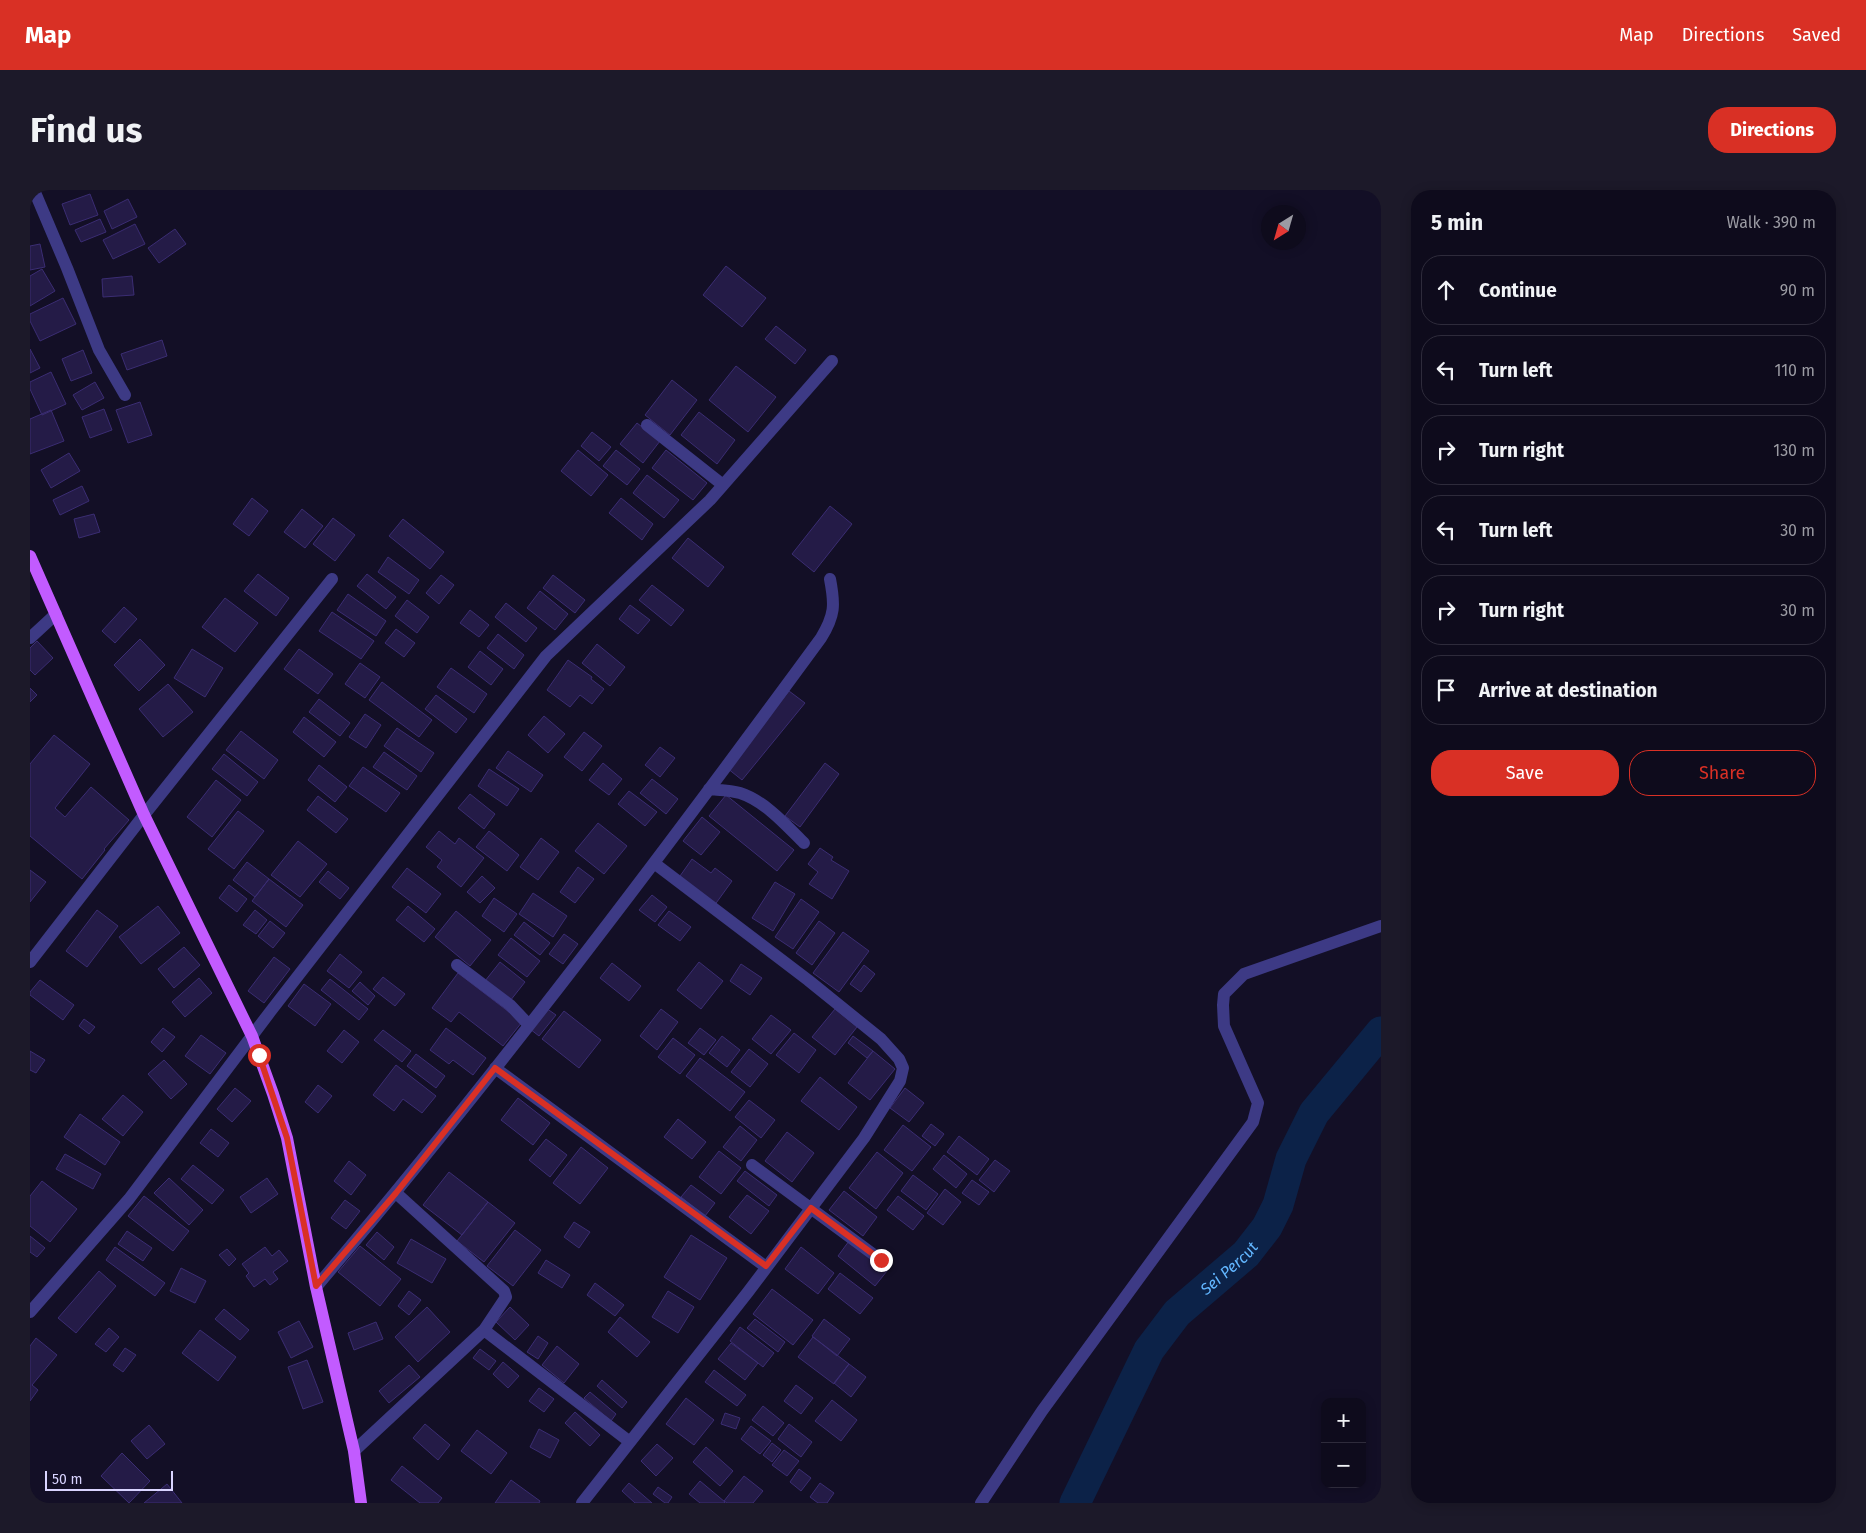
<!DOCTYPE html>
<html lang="en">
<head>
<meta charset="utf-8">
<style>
	body { margin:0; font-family:"Fira Sans",sans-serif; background:#1c1929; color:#f1f3f6 }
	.controls { position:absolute; right:15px; bottom:15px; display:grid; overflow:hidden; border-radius:10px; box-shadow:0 2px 12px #0003 }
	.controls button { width:45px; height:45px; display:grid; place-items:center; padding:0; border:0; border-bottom:1px solid #2e2b3b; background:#0e0b1c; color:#f1f3f6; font:25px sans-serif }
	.compass { position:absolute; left:1231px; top:15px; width:45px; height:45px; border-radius:50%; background:#0e0b1c; box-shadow:0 2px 12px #0003; rotate:217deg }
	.scale { position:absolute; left:15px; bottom:12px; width:128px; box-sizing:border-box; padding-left:5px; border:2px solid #d9d4ff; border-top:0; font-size:14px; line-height:18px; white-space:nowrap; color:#d9d4ff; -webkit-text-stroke:4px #130f26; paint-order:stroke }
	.stop { position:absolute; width:15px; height:15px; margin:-11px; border:4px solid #d93025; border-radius:50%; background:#fff }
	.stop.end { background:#d93025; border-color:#fff; box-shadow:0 1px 5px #0008 }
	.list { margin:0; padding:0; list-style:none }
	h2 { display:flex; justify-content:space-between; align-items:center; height:65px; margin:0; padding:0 20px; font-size:21px }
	h2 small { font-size:16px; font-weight:400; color:#9b9ba3 }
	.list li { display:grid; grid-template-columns:32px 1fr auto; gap:15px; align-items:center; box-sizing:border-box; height:70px; margin:0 10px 10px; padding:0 10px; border:1px solid #2e2b3b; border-radius:20px }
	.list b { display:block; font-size:19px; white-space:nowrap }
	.list em { font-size:16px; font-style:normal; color:#9b9ba3 }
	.actions { display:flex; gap:10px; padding:15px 20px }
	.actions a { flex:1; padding:11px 0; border:1px solid #d93025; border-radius:20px; text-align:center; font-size:18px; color:#d93025 }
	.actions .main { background:#d93025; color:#fff }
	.icon { flex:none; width:28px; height:28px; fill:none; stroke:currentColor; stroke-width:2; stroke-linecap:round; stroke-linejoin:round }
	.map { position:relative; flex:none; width:1351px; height:1313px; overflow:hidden; border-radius:20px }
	header { display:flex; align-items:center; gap:30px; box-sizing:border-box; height:70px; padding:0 25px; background:#d93025; color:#fff }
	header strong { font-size:24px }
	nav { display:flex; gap:28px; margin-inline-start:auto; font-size:18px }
	.intro { display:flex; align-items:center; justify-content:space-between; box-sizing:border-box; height:120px; padding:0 30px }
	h1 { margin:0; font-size:35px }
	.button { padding:12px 22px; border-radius:20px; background:#d93025; color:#fff; font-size:18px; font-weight:700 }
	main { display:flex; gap:30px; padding:0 30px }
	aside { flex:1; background:#0e0b1c; border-radius:20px; box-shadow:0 2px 12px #0003 }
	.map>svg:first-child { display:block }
</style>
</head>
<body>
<header>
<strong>Map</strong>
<nav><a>Map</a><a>Directions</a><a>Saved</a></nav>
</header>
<div class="intro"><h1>Find us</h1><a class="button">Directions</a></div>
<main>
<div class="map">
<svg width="1351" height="1313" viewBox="0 0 1351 1313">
	<rect width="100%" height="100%" fill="#130f26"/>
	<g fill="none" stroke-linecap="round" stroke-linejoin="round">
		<path stroke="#0c2248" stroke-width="31" id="s1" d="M1045,1313L1119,1160L1147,1123L1216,1064L1237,1037L1248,1015L1261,969L1284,923L1351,842"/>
	</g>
	<path fill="#241b47" stroke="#3b2d73" d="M60,4L68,25L40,35L32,14Z
		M98,9L107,27L82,39L74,21Z
		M70,29L76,42L51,52L45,40Z
		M105,34L115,54L83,69L73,50Z
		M145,39L156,54L129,73L118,58Z
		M10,54L15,77L0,80V56Z
		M696,76L736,108L712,137L673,105Z
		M12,79L25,101L0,116V86Z
		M102,86L104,105L73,107L72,89Z
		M33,108L46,134L10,151L0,131V124Z
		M746,136L776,160L765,174L735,149Z
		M132,150L137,166L97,180L91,164Z
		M0,159L10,178L0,183Z
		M53,160L62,183L41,191L32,169Z
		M706,176L746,207L718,242L679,210Z
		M21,182L36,214L12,225L0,199V192Z
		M642,190L667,210L640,245L615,225Z
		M65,192L74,208L52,220L43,205Z
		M110,212L122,245L98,253L86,220Z
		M74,219L82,240L60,248L52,227Z
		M21,220L34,251L0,264V229Z
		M669,222L705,250L687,274L651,245Z
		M607,233L630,251L613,273L590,254Z
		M562,242L581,257L569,271L551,256Z
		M548,260L578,285L561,306L531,281Z
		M586,260L610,279L597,295L573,276Z
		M636,260L677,293L663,310L622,278Z
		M39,263L50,281L21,298L11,280Z
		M617,285L649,310L634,328L603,303Z
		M52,296L59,311L30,325L23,310Z
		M222,308L238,321L219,346L203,334Z
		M591,308L623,334L612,350L579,323Z
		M800,316L822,334L784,382L762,364Z
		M272,319L293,336L275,358L254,342Z
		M64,324L70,342L49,348L44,329Z
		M303,328L325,345L305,371L283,354Z
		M373,329L414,362L400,379L359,346Z
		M658,348L694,377L678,397L642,368Z
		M358,367L389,390L379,404L348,382Z
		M228,384L259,408L246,426L214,401Z
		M337,384L366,407L356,419L327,396Z
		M411,385L424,395L409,414L396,403Z
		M523,385L555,410L545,423L513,398Z
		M622,395L654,420L641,436L609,410Z
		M510,401L538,424L525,440L497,418Z
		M318,404L356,431L346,446L307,420Z
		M195,408L228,433L205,462L172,437Z
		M377,410L399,427L387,443L365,426Z
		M476,413L507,438L496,452L465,427Z
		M600,415L620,430L608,444L589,429Z
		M94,417L107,429L85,453L72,441Z
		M440,420L459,435L449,447L430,433Z
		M302,422L344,451L331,469L289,441Z
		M366,439L385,453L374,467L355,453Z
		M468,444L494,465L484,479L457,458Z
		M110,449L135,475L109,501L84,475Z
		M7,451L23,468L5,485L0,480V458Z
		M567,454L595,477L580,496L552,473Z
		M162,459L193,478L175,507L144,488Z
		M269,459L303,484L288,504L254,479Z
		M450,461L473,479L461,495L438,477Z
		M538,470L562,487L561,489L574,499L562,514L550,505L540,517L517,500Z
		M330,473L350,487L335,508L315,494Z
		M421,478L457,504L444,523L407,497Z
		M352,492L402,530L389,547L339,510Z
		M138,494L163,522L133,547L109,519Z
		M0,498L7,505L0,512Z
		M759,501L775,513L712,590L697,578Z
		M406,505L437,529L426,543L395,519Z
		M289,509L320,533L310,546L279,522Z
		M335,524L351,535L336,558L319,547Z
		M514,526L535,544L518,563L498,545Z
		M274,527L306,552L294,567L263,542Z
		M367,538L404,563L391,582L354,556Z
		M211,541L248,570L234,589L196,560Z
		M554,542L572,556L552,581L534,567Z
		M24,545L60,574L25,618L35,627L61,597L99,630L74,659L75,660L52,689L0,646V574Z
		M630,557L645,568L630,587L615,575Z
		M478,561L513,585L501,602L466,578Z
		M354,562L387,586L377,600L343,577Z
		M194,564L228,592L217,606L182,579Z
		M573,573L592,589L579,605L559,590Z
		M795,573L809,584L770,637L755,626Z
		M289,575L317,597L305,612L278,590Z
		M333,577L370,603L356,622L319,596Z
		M459,579L489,599L477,616L448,596Z
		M622,589L648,609L636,624L610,603Z
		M186,590L211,610L182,647L157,627Z
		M599,601L627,622L615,636L588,614Z
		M440,604L465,624L454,639L428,618Z
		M696,605L764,660L747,681L679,626Z
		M288,606L318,629L306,643L277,620Z
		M208,621L234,641L204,679L178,659Z
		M672,627L690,642L671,665L653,651Z
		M568,633L597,656L574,684L545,661Z
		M409,641L425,654L429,648L454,668L431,697L407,677L412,670L396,657Z
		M459,641L489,665L477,681L446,657Z
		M511,648L529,662L508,690L490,677Z
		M268,651L297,674L270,707L241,685Z
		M790,658L803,667L801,670L819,681L802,709L779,694L788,682L778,674Z
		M662,669L681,683L685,678L702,691L684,716L650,686Z
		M217,672L239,689L225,707L203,690Z
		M548,677L564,689L545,713L530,702Z
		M377,678L411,704L396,723L362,697Z
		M0,680L16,692L0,712Z
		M298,681L319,698L310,709L289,692Z
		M452,686L465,698L450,713L437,702Z
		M239,689L273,715L256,737L222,711Z
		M745,692L765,704L743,741L722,728Z
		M199,695L217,709L207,722L189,708Z
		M503,703L537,726L523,747L489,724Z
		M622,705L637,717L625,732L609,720Z
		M464,708L487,724L474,742L452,726Z
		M771,709L789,722L763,759L745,747Z
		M128,716L150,743L111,774L89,747Z
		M378,716L405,739L394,752L366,730Z
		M67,720L88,736L57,777L36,761Z
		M225,720L237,730L226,744L213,735Z
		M426,721L461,750L440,776L405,747Z
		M639,721L661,737L650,751L628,735Z
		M240,731L255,743L243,758L228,746Z
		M789,731L805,743L782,775L766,763Z
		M494,732L520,753L510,765L484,745Z
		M813,742L839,761L809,802L783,783Z
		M534,744L548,754L533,774L519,764Z
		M481,748L510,771L497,787L468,765Z
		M154,757L170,775L144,798L128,779Z
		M310,764L332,782L319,798L297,781Z
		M244,767L260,779L234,813L218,801Z
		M470,772L495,792L480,811L455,791Z
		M669,772L693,791L671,819L647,800Z
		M582,773L611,796L599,811L570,788Z
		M711,774L732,788L720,805L700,791Z
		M834,775L845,784L831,802L820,794Z
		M428,783L492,832L473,856L429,822L421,832L402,818Z
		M353,787L375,804L365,816L343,799Z
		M169,788L182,803L155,827L142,812Z
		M300,789L338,819L329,830L291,800Z
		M10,790L44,815L33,830L0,805V802Z
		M330,792L345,806L338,815L322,801Z
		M274,794L301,814L285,836L258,816Z
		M516,818L526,825L509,846L500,839Z
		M631,819L648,832L627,860L610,846Z
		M805,819L827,837L805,865L782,847Z
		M534,821L571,850L549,878L512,849Z
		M741,825L761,840L741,864L722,849Z
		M54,829L65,837L59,844L49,836Z
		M133,838L145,847L132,862L121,852Z
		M416,838L456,868L443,885L423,870L419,874L400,860Z
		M670,838L686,850L674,865L658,853Z
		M314,840L329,852L312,873L297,861Z
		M353,840L381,861L372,872L344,850Z
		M764,843L786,860L769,883L746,865Z
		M171,845L196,863L180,884L155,866Z
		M692,846L710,860L697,877L679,863Z
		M823,846L843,861L837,868L818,853Z
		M643,848L665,865L650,884L628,867Z
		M719,859L738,874L720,897L701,882Z
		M0,861L15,870L6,883L0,880Z
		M843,861L865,879L840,910L818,893Z
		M386,864L415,886L406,898L377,876Z
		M670,868L715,902L700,921L656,886Z
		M134,870L157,894L141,909L118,884Z
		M366,875L406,906L392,923L373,909L364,921L343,905Z
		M790,887L827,917L809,940L771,911Z
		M288,895L302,906L288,923L275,912Z
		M205,898L221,911L202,932L187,919Z
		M875,898L894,913L879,932L860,918Z
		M93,905L113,922L93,946L72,929Z
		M488,908L520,933L503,955L471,930Z
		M719,910L745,930L731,948L705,927Z
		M50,924L90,952L75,975L34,947Z
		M648,929L676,952L662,969L634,947Z
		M901,934L914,944L905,956L892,946Z
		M873,935L901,957L882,981L854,960Z
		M710,936L727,950L711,971L693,957Z
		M181,939L199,953L188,967L170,953Z
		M757,942L784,963L762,992L735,971Z
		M929,946L959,969L947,985L917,962Z
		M516,949L537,965L520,987L499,970Z
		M551,957L578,978L550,1014L523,993Z
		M689,961L711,978L691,1004L669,987Z
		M847,962L873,983L846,1019L819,998Z
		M35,964L71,984L63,999L26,979Z
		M914,965L937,984L926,998L903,979Z
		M965,970L980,981L964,1002L949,990Z
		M319,971L336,985L321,1005L304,991Z
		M163,975L194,1000L182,1014L151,989Z
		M715,981L747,1005L739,1016L707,991Z
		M419,982L458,1012L432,1045L393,1015Z
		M883,985L908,1004L896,1020L871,1001Z
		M139,988L173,1020L159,1035L124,1003Z
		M237,988L248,1004L221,1023L210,1007Z
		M942,990L959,1002L949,1015L932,1003Z
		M12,991L47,1019L20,1052L0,1036V1006Z
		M661,995L685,1013L675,1026L651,1007Z
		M915,999L931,1012L913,1035L897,1023Z
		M814,1001L847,1027L833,1046L799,1020Z
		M717,1005L739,1021L721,1044L699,1027Z
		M114,1006L159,1041L143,1061L98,1026Z
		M868,1006L894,1026L883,1040L857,1020Z
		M315,1010L330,1021L316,1039L301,1028Z
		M458,1012L485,1033L454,1072L427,1051Z
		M544,1032L560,1042L549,1058L534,1047Z
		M485,1040L511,1060L483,1096L457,1076Z
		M97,1041L122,1058L113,1071L88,1054Z
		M347,1042L364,1057L354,1070L336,1055Z
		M661,1045L697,1068L670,1110L634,1087Z
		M0,1046L15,1058L7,1067L0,1062Z
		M381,1049L416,1069L402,1093L367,1073Z
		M819,1051L857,1081L845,1096L808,1066Z
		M330,1056L371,1089L350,1116L308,1082Z
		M85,1057L135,1093L125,1106L76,1070Z
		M235,1057L242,1066L249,1060L258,1071L243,1082L248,1089L240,1095L235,1089L224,1097L216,1086L219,1083L212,1074Z
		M771,1057L804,1083L788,1104L755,1079Z
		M197,1059L206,1069L199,1076L189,1065Z
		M516,1070L540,1085L532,1098L508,1083Z
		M151,1078L176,1091L165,1113L140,1101Z
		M69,1081L86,1096L46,1143L28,1128Z
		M810,1083L843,1108L830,1124L798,1099Z
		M565,1093L594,1115L585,1126L557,1105Z
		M742,1099L783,1130L763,1155L723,1124Z
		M379,1101L391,1110L379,1125L368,1116Z
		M638,1101L664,1117L648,1143L622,1127Z
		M397,1117L420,1142L388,1172L365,1147Z
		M480,1117L499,1135L485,1150L466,1132Z
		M194,1119L219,1140L210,1150L185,1129Z
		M590,1127L620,1152L607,1167L578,1142Z
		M725,1129L755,1152L748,1162L717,1138Z
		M794,1129L820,1149L807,1166L782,1146Z
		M269,1131L283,1157L261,1168L248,1142Z
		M346,1132L353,1149L324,1160L318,1143Z
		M710,1137L744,1163L733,1177L700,1151Z
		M79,1138L89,1147L76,1162L65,1154Z
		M170,1140L206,1167L188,1191L152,1163Z
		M508,1146L518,1153L508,1169L497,1162Z
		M783,1147L819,1174L804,1194L768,1167Z
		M6,1148L27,1165L2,1195L8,1200L0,1211V1156Z
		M701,1153L728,1173L715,1190L688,1169Z
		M527,1156L549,1174L534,1193L512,1175Z
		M95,1158L106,1165L93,1182L83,1175Z
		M450,1159L466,1171L459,1180L443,1168Z
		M277,1170L293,1212L273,1219L258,1177Z
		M473,1172L489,1186L478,1198L463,1184Z
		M819,1174L836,1187L821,1207L804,1193Z
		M379,1175L390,1187L359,1213L349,1201Z
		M684,1180L716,1205L707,1216L675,1192Z
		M572,1190L597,1212L592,1218L567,1196Z
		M766,1195L783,1208L771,1224L754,1211Z
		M509,1198L524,1209L514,1222L499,1211Z
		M560,1202L586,1224L581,1231L554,1208Z
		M656,1208L684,1230L664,1255L636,1234Z
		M802,1210L827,1230L811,1251L785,1231Z
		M733,1216L754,1233L743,1246L722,1230Z
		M545,1222L570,1245L560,1256L535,1233Z
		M695,1223L710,1228L706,1239L691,1234Z
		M395,1234L420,1255L408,1270L383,1248Z
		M759,1234L782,1252L771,1267L748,1249Z
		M119,1235L135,1254L117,1269L101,1251Z
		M721,1236L741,1251L730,1264L711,1249Z
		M509,1239L529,1250L520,1268L500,1257Z
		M447,1240L477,1263L461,1284L431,1261Z
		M742,1253L751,1260L742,1272L733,1265Z
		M627,1254L643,1268L626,1286L611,1271Z
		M676,1257L703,1281L690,1296L663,1272Z
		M754,1260L769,1271L757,1286L742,1275Z
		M92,1263L120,1291L99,1313L71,1286Z
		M372,1276L412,1308L408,1313H390L361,1290Z
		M769,1279L781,1288L771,1301L760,1292Z
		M714,1286L733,1301L723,1313H697L694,1311Z
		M481,1290L510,1311L509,1313H465Z
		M670,1291L695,1312L694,1313H670L659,1304Z
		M599,1293L622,1313H605L592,1301Z
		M790,1293L804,1303L797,1313H788L780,1307Z
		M137,1294L152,1313H114Z
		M628,1297L642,1307L638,1313H635L623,1304Z"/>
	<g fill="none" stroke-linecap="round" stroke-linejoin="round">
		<path stroke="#3d3a85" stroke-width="12" d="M4,0L37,78L69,160L95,205
			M617,235L693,295
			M0,448L26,424
			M679,599C689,600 700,600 710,603C735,611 756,635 774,653
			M0,772L114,625L302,389
			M427,775L480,815L499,835
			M465,878L736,1077
			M722,975L851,1070
			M286,1097C464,888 629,669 791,448C805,425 805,415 800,389
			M0,1122L99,1009L240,822L516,466L680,310L802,171
			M454,1140L600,1252
			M324,1261L454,1140L476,1107L474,1101L366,1003
			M552,1313L718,1102L834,948L870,891L873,878L869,869L851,849L778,790L624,673
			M951,1313L1012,1221L1223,932L1228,913L1194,836L1193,815L1194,804L1214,784L1351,736"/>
		<path stroke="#c25bff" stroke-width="12" d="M0,366L114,625L222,846L243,904L257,948L286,1097L324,1261L331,1313"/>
	</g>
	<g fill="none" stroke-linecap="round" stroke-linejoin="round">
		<path stroke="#d93025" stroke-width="6" d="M229,865L257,948L286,1096L366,1003L465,878L736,1076L781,1018L851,1070"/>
	</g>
	<g text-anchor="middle" stroke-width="4.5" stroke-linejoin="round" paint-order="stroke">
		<g font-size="16" font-style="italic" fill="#62b6ff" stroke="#130f26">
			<text dy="6" stroke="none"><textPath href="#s1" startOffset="285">Sei Percut</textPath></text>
		</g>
	</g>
</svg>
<div class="controls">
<button>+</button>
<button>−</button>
</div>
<svg class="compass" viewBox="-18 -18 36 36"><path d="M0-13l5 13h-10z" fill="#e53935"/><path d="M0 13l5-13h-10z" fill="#9b9ba3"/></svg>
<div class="scale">50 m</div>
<div class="stop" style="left:229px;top:865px"></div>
<div class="stop end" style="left:851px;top:1070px"></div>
</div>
<aside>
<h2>5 min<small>Walk · 390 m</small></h2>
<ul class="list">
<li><svg class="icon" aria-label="ahead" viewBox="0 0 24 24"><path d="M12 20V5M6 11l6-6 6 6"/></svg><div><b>Continue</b></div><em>90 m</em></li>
<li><svg class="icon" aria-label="left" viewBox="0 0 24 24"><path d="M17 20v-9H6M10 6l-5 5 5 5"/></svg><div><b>Turn left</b></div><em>110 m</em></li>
<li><svg class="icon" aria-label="right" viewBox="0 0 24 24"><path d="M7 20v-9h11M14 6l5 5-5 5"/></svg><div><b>Turn right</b></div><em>130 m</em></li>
<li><svg class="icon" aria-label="left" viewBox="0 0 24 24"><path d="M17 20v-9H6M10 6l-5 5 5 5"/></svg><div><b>Turn left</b></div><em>30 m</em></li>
<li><svg class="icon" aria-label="right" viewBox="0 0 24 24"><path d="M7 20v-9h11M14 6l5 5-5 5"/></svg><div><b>Turn right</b></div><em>30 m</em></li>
<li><svg class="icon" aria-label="arrive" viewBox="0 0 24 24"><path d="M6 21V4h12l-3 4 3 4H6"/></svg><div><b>Arrive at destination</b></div></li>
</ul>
<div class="actions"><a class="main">Save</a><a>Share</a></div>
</aside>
</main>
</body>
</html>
